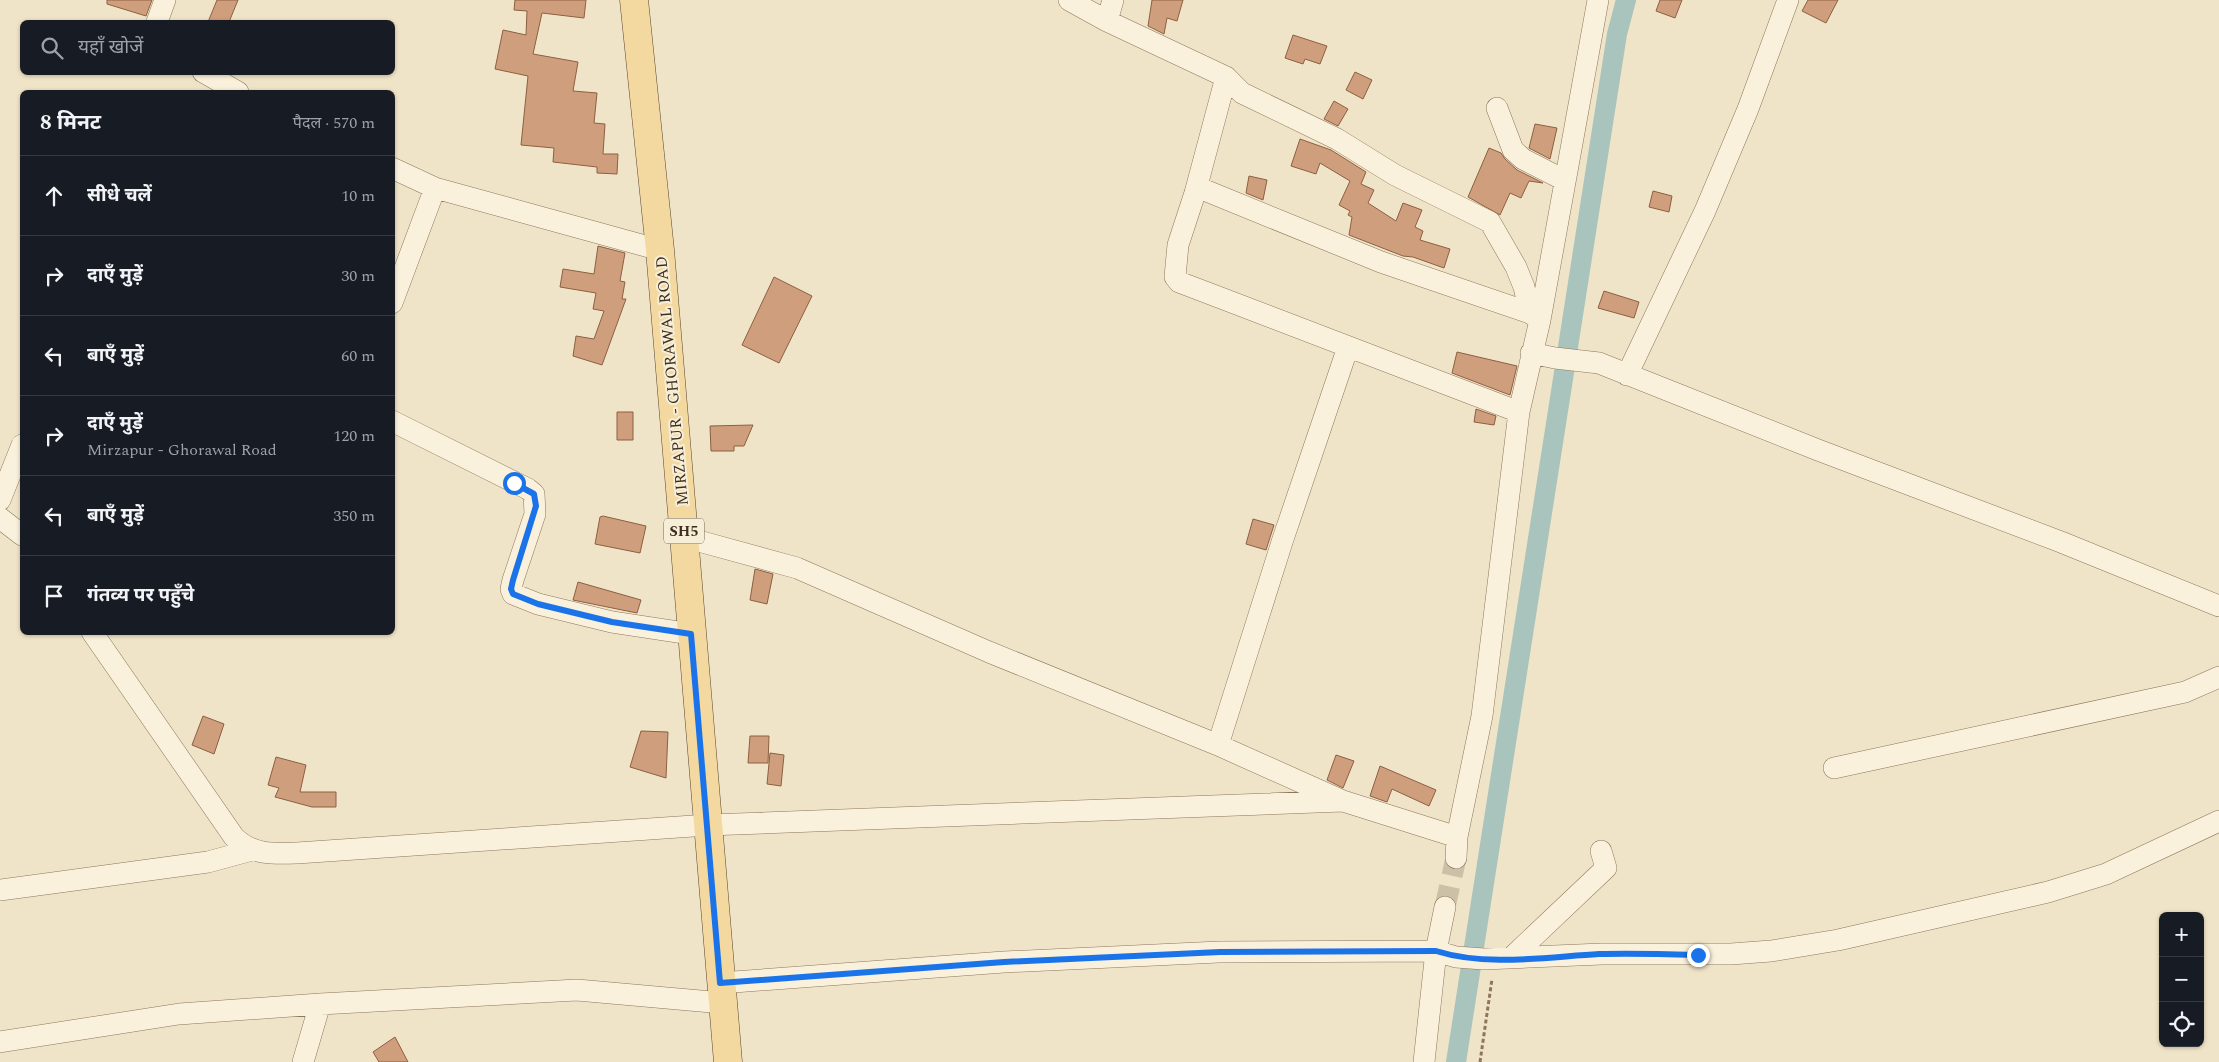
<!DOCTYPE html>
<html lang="hi">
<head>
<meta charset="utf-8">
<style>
	body { margin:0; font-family:Spectral,"Noto Sans Devanagari",serif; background:#20242c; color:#f1f3f6 }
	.controls { position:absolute; right:15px; bottom:15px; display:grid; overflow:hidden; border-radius:8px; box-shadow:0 1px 4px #0004 }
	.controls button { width:45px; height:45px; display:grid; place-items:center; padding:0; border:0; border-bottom:1px solid #363941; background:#171b24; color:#f1f3f6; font:25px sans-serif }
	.stop { position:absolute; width:15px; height:15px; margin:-11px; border:4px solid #1a73e8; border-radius:50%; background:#fff }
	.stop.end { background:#1a73e8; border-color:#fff; box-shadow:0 1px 5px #0008 }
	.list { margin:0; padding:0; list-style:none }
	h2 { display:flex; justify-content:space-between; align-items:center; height:65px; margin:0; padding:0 20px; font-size:21px }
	h2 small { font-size:16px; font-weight:400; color:#9ea1a6 }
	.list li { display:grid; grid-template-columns:32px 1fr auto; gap:15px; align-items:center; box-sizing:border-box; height:80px; padding:0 20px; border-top:1px solid #363941 }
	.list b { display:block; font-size:19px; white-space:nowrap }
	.list p { margin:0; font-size:16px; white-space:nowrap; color:#9ea1a6 }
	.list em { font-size:16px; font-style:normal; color:#9ea1a6 }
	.icon { flex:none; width:28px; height:28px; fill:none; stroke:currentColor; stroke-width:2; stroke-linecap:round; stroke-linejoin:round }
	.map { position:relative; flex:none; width:2219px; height:1062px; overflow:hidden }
	.search { position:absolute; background:#171b24; box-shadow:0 1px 4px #0004; left:20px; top:20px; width:375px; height:55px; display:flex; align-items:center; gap:12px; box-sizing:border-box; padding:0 18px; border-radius:8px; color:#9ea1a6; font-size:19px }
	.panel { position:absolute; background:#171b24; box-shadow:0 1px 4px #0004; left:20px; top:90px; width:375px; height:545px; border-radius:8px }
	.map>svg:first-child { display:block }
</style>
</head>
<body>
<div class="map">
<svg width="2219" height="1062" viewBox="0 0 2219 1062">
	<rect width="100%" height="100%" fill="#f0e4c8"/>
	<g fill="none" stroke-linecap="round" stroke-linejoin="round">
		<path stroke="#a9c4bc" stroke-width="20" d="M1456,1062L1617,34L1626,0"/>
	</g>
	<path fill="#cf9f7d" stroke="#8d5f41" d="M107,0H152L146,16L107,4Z
		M217,0H238L229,22H208Z
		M515,0H586L584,18L542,13L533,54L578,62L573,91L597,93L594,123L605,124L603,154H618L617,174L597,173V167L553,162L554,148L521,145L528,76L495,69L503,30L526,35L527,11L514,10Z
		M1152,0H1183L1177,21L1167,18L1164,34L1148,26Z
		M1660,0H1682L1675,18L1656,11Z
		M1808,0H1838L1826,23L1802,11Z
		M1293,35L1327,46L1320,64L1305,59L1303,64L1285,58Z
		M1355,72L1372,80L1363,99L1346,90Z
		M1334,101L1348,109L1338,126L1324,119Z
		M1535,124L1557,128L1550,159L1529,148Z
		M1300,139L1331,150L1366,172L1361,184L1374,190L1368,203L1396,221L1403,203L1422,210L1415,227L1423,231L1420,240L1450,249L1444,268L1413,257L1403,256L1349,235L1352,217L1348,215L1350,211L1339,205L1350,181L1320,163L1316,174L1291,166Z
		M1489,148L1501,153L1505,159L1517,170L1543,183L1529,181L1521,198L1510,193L1500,215L1468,197Z
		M1249,176L1267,180L1263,200L1246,193Z
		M1653,191L1672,196L1669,212L1649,207Z
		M598,246L625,253L620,281L625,282L622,299H626L602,365L573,356L576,336L594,339L604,311L593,309L596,293L560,287L563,269L594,274Z
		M774,277L812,296L779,363L742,345Z
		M1604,291L1639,302L1634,318L1598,308Z
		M1457,352L1517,366L1510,395L1452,373Z
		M1476,409L1496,416L1494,425L1474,422Z
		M617,412H633V440H617Z
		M753,425L744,446H734V451H711L710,426Z
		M603,516L646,526L640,553L595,544L600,517Z
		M1253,519L1274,525L1266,550L1246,544Z
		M755,569L773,574L767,604L750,600Z
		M578,582L641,600L637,613L573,600Z
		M203,716L224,724L214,754L192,745Z
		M641,731L668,732L666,778L630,767Z
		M750,736H769L768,763H748Z
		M770,753L784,755L781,786L767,784Z
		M1336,755L1354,761L1343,788L1327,780Z
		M276,757L306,765L300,792H336V807H312L275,797L279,788L268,785Z
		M1380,766L1436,790L1429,806L1392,789L1387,802L1370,796Z
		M395,1037L408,1062H379L373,1052Z"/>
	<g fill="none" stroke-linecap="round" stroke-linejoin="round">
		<path stroke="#ccc0a6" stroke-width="21" stroke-dasharray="21 11" stroke-linecap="butt" d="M1445,907L1456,858"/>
		<g stroke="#8d765c" stroke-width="22">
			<path id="minor" d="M1069,0L1107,21L1226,77L1242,93L1337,139L1395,175L1490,222L1516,267L1524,287L1530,313
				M1107,21L1113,0
				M157,22L165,0
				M203,72L238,92
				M1226,77L1195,193L1178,245L1175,277L1179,282L1519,412
				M1497,108L1513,150L1523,159L1564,180
				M392,168L435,188L660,250
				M1197,187L1381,262L1530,313L1539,319
				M392,303L435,188
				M1531,353L1555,358L1599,363L1818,450L2061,542L2219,606
				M1627,375L1705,211L1748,109L1788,0
				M392,421L528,489L534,494L535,514L513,580L511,589L513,594L538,604L612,622L691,634
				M0,500L22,445
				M0,518L22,535
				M684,537L797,568L989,652L1218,745L1343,801L1457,837
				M92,632L234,837C252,855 273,854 297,853L708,825L1343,801
				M1218,745L1282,542L1348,347
				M1834,768L2185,692L2219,677
				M1456,858L1457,837L1482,716L1519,412L1540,320L1598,0
				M0,890L208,862L252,850
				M1511,958L1606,868L1601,851
				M720,983L1004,962L1219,952L1436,951L1456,957L1484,959L1602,954H1731L1771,951L1838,940L2048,892L2106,874L2219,821
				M0,1042L179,1014L320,1004L577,990L723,1003
				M303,1062L320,1004
				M1424,1062L1436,951L1445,907"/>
		</g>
		<g stroke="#5b4430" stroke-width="29">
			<path id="major" d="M634,0L660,250L728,1062"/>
		</g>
		<path stroke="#8d765c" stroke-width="3" stroke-dasharray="4 2.5" stroke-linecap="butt" d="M1480,1062L1492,979"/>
		<use href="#minor" stroke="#faf1dc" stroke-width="21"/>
		<use href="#major" stroke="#f3d9a0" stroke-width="28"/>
	</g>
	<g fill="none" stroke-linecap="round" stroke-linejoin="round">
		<path stroke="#1a73e8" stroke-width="6" d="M514,483L534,494L536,506L513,580L511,589L513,594L538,604L612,622L691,634L720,983L1004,962L1220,952L1436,951C1487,967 1546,957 1599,954C1632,953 1665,954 1698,955"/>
	</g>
	<g text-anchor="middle" stroke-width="4" stroke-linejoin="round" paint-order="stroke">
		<rect fill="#f7eed8" stroke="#756857" stroke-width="1" x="664" y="518.5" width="40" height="25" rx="4"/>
		<g font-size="15" font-weight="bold" fill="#3d2e20">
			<text x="684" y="536">SH5</text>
		</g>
		<g font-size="16" fill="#3d2e20" stroke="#f7eed8">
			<text transform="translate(671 381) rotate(-95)" y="6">MIRZAPUR - GHORAWAL ROAD</text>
		</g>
	</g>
</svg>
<div class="controls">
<button>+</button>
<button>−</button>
<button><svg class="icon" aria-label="locate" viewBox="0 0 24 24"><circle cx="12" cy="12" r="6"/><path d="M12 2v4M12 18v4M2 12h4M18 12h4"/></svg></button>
</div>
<div class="stop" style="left:514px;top:483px"></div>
<div class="stop end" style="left:1698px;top:955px"></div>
<div class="search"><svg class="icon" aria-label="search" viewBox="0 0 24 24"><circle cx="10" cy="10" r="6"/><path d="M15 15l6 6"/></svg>यहाँ खोजें</div>
<section class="panel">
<h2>8 मिनट<small>पैदल · 570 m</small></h2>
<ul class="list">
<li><svg class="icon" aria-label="ahead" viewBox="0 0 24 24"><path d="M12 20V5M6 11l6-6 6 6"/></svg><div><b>सीधे चलें</b></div><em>10 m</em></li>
<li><svg class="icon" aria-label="right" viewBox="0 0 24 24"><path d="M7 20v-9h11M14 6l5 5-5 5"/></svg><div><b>दाएँ मुड़ें</b></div><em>30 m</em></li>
<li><svg class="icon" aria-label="left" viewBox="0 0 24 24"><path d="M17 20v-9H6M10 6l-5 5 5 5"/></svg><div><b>बाएँ मुड़ें</b></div><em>60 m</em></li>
<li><svg class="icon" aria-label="right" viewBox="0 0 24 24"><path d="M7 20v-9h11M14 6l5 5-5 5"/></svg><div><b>दाएँ मुड़ें</b><p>Mirzapur - Ghorawal Road</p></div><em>120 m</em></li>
<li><svg class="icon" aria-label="left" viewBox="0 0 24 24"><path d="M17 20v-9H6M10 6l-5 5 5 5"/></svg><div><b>बाएँ मुड़ें</b></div><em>350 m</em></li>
<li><svg class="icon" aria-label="arrive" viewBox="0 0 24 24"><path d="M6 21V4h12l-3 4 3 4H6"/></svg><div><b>गंतव्य पर पहुँचे</b></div></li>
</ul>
</section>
</div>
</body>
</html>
